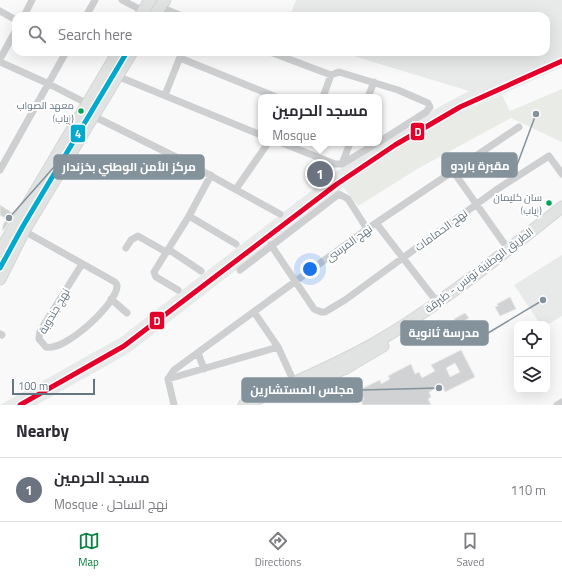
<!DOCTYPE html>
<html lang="en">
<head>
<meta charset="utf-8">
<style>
	body { margin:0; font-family:"Titillium Web",Cairo,sans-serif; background:#f7f7f7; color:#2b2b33 }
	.controls { position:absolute; right:12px; bottom:12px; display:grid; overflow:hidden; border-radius:8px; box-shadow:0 4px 16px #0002 }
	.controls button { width:36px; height:36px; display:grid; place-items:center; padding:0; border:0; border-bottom:1px solid #e1e1e2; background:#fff; color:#2b2b33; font:20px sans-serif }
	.scale { position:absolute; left:12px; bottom:10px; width:83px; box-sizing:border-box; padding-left:4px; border:2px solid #657683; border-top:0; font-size:11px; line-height:14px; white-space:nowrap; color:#657683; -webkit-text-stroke:3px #fff; paint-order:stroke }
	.you { position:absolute; left:310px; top:269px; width:14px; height:14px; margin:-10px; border:3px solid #fff; border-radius:50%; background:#1a73e8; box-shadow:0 0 0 6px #1a73e833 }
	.badge { display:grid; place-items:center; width:26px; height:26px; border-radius:50%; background:#0b8043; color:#fff; font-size:13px; font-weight:700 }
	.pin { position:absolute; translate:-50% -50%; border:2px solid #fff; box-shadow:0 1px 4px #0006 }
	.popup { position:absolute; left:258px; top:94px; width:124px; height:52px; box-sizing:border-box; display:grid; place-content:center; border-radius:8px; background:#fff; filter:drop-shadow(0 1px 3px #0005); font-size:13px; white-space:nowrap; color:#7c7c81 }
	.popup b { font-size:15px; color:#2b2b33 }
	.popup::after { content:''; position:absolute; left:50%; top:100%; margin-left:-8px; border:8px solid transparent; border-top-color:#fff }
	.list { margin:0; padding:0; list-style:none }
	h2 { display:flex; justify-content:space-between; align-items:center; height:52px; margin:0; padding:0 16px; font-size:17px }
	h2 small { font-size:13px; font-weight:400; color:#7c7c81 }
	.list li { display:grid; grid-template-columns:26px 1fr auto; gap:12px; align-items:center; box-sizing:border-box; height:64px; padding:0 16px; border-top:1px solid #e1e1e2 }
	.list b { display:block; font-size:15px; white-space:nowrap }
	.list p { margin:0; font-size:13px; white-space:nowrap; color:#7c7c81 }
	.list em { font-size:13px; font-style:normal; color:#7c7c81 }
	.icon { flex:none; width:22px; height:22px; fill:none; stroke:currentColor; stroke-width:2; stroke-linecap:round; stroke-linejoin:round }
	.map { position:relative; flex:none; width:562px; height:405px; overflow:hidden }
	.search { position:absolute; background:#fff; box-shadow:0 4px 16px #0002; left:12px; right:12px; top:12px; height:44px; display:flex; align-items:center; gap:10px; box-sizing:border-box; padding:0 14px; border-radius:12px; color:#7c7c81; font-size:15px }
	.sheet { height:116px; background:#fff }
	nav { display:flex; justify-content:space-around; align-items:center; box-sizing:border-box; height:56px; border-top:1px solid #e1e1e2; background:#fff; font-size:11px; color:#7c7c81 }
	nav a { display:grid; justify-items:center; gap:2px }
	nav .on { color:#0b8043 }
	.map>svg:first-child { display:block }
</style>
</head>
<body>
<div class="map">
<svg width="562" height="405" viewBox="0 0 562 405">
	<rect width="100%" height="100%" fill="#f9f9f9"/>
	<path fill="#e8e9e9" d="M296,0H562V67L476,106L397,151L343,187L133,350L110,364L36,405H0L121,337L337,171L426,114L469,91L340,52H546V16H290Z
		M562,255V316L547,325L540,324L514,285Z"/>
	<path fill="#e8ebe6" d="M562,89V142L511,118L419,168L358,206L343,187C394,152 445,118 502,95L510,111Z"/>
	<path fill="#d0d2d3" stroke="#e8e8e8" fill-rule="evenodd" d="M0,205L14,214L4,230H2L3,225L6,219L0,215Z
		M510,297L516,309L500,316L495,307L498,306L497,304Z
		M465,313L469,318L457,325L454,319Z
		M461,350L475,377L445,392L442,385L429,392L431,397L428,399L431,405H363L361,401L364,399L359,390L380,380L381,384L390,379L388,376L411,364L415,374L419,372L422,378L435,371L431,365ZM455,363L460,372L450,377L446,368Z"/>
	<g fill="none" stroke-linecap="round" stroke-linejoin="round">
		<g stroke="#d5d6d7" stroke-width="13">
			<path id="primary" d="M140,16L150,0
				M154,16L165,0
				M0,251L118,52
				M0,279L24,231L132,52
				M291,391L346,368L383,346
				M244,405C288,385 333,367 375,343C442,304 502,254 562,207"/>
		</g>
		<path stroke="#cecfd0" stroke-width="7" d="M122,0L143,11
			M160,7L182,16
			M0,11L16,20
			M24,16L32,0
			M86,16L95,0
			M270,52L331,75
			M180,58L276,97
			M0,59L16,30
			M0,62L49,84L86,103
			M117,76L261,135
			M165,95L182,52
			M323,97L331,75L339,72L398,90L428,103L430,107L426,112L379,142
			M368,97L374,82
			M93,116L184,161L280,214
			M282,143L335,164H342
			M342,164L377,143
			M342,164L350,143
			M0,170L66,52
			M453,171L508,249
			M236,189L268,143
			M189,216L236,244
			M376,223L437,302
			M24,231L115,282L117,285C119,302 65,352 46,347L39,339L40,331L82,264
			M271,245L314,309L321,312H325L345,300L496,190L549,156L562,174
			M126,248L131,240L138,236L166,252
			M168,249L201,271
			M240,270L339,194L348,199L367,229
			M178,290L156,277L154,272L189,216L211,175
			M111,299L127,313
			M254,312L278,347L294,382
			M0,334L2,335
			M198,353L204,369
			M168,379L278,347
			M174,405L168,379L174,370L367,229L519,127
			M557,405L562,402"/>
		<use href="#primary" stroke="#e1e2e2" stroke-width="11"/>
		<g stroke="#fff" stroke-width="8">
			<path id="rail-1" d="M20,405L124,346L337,184L395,145L460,107L562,61"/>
		</g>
		<g stroke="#fff" stroke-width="8">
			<path id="rail-2" d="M0,268L23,226L127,52"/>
		</g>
		<use href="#rail-1" stroke="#e4002b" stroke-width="5"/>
		<use href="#rail-2" stroke="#00a9ce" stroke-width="5"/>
	</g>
	<g fill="#00a651" stroke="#fff" stroke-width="1.5">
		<circle cx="81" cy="111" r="3.5"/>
		<circle cx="549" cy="203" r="3.5"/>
	</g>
	<g text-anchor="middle" stroke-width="4" stroke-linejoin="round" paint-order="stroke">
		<g font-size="10" fill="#657683" stroke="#fff" text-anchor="end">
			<text x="74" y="109">معهد الصواب<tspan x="74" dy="13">(إياب)</tspan></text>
			<text x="542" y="201">سان كليمان<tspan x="542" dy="13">(إياب)</tspan></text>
		</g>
		<g font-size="11" fill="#657683" stroke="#fff">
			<text transform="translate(441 230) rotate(-36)" y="4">نهج الحمامات</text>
			<text transform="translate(349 243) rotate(-36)" y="4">نهج المرسى</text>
			<text transform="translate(479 270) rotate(-37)" y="4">الطريق الوطنية تونس - طبرقة</text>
			<text transform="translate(54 311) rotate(-60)" y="4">نهج جندوبة</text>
		</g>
	</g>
	<path fill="none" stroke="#84929c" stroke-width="1.5" d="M536 114L517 165M9 218L54 167M543 300L488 333M439 388L362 390"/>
	<g fill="#84929c" stroke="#fff" stroke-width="1.5">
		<circle cx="536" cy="114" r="4"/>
		<circle cx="9" cy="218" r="4"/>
		<circle cx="543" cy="300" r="4"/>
		<circle cx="439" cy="388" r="4"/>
	</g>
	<g fill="#84929c" stroke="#84929c" stroke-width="1.5">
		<rect x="442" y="153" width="75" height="24" rx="4"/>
		<rect x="54" y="155" width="150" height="24" rx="4"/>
		<rect x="401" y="321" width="87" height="24" rx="4"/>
		<rect x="242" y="378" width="120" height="24" rx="4"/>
	</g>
	<g font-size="12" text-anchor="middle" font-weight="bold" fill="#fff">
		<text x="480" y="170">مقبرة باردو</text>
		<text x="129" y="171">مركز الأمن الوطني بخزندار</text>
		<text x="444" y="337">مدرسة ثانوية</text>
		<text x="302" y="394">مجلس المستشارين</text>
	</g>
	<g stroke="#fff" stroke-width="1.5">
		<rect x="410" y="122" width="15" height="19" rx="4" fill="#e4002b"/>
		<rect x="70" y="124" width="16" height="19" rx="4" fill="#00a9ce"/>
		<rect x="149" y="311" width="16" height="19" rx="4" fill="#e4002b"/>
	</g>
	<g font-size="11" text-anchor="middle" font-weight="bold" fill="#fff">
		<text x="418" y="136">D</text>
		<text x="78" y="138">4</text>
		<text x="157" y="325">D</text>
	</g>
</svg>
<div class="controls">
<button><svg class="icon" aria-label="locate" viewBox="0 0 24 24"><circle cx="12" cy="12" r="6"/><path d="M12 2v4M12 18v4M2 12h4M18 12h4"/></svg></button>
<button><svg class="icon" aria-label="layers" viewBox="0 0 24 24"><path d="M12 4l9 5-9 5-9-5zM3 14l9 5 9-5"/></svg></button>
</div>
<div class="scale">100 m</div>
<div class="you"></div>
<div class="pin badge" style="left:320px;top:174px;background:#6b7280">1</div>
<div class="popup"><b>مسجد الحرمين</b>Mosque</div>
<div class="search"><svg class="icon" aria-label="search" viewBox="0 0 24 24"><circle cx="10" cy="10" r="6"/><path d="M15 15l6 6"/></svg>Search here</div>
</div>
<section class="sheet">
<h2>Nearby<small></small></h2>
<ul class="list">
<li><span class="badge" style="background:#6b7280">1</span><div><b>مسجد الحرمين</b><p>Mosque · نهج الساحل</p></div><em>110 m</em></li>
</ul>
</section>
<nav>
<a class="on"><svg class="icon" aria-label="map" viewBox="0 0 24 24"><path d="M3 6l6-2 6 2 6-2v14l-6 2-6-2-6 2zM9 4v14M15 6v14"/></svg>Map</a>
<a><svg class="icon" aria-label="directions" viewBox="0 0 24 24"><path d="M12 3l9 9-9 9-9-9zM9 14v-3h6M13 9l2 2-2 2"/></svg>Directions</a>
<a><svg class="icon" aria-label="saved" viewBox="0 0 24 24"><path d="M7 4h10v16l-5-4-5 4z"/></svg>Saved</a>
</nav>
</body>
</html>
